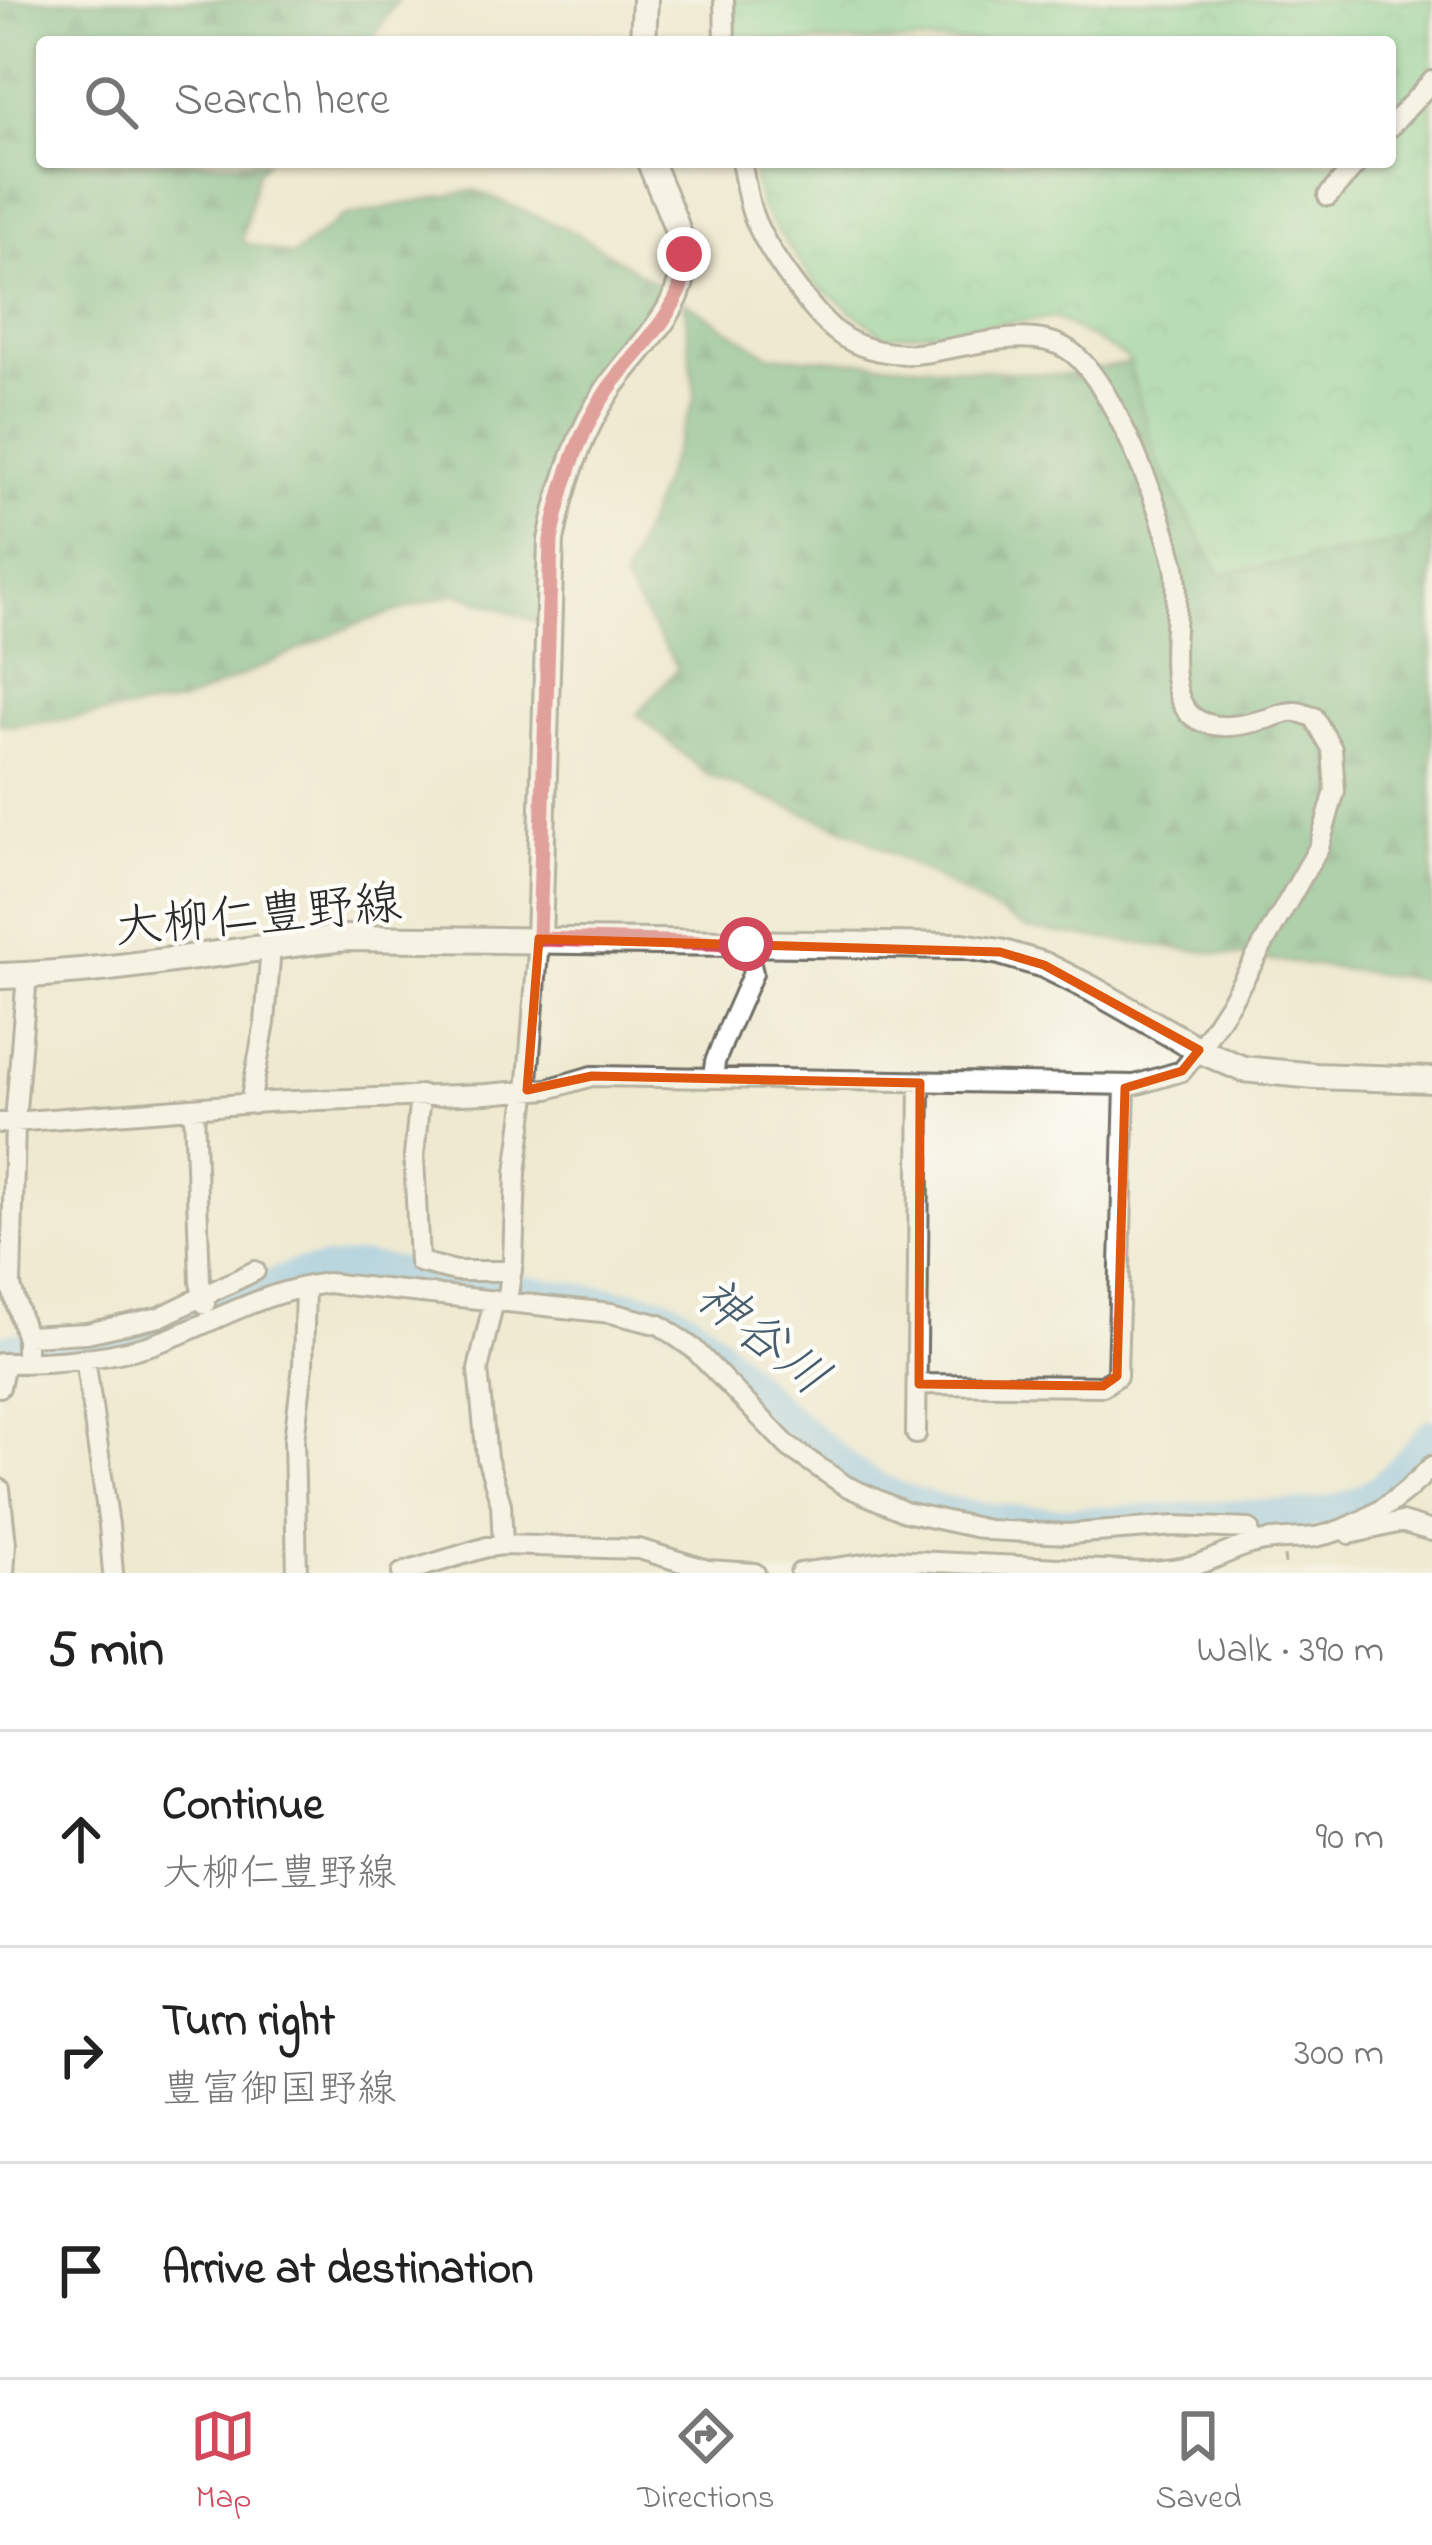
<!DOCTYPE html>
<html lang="en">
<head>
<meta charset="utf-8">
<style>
	body { margin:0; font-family:"Indie Flower","Klee One",sans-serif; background:#f2f2f2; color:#222 }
	.stop { position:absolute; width:36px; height:36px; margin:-27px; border:9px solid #d1495b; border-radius:50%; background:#fff }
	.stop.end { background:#d1495b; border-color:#fff; box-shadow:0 3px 12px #0008 }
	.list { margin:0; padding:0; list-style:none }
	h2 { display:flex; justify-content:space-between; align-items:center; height:156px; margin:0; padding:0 48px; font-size:51px }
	h2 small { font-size:39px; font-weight:400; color:#767676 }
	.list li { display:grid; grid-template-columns:78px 1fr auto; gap:36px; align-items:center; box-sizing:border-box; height:216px; padding:0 48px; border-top:3px solid #e0e0e0 }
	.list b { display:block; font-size:45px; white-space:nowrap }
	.list p { margin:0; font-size:39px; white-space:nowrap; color:#767676 }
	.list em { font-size:39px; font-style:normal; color:#767676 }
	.icon { flex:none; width:66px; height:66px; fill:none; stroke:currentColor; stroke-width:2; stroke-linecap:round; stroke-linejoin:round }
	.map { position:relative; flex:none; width:1432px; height:1573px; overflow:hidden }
	.search { position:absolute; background:#fff; box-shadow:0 3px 9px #0004; left:36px; right:36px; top:36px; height:132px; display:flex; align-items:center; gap:30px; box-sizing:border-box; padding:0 42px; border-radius:12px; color:#767676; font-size:45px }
	.sheet { height:804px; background:#fff }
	nav { display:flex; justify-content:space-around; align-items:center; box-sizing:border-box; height:168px; border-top:3px solid #e0e0e0; background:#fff; font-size:33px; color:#767676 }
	nav a { display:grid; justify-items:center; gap:6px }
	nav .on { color:#d1495b }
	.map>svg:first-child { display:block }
</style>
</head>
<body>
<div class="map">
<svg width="1432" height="1573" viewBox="0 0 1432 1573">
	<defs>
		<pattern id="forest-firs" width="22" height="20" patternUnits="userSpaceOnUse" patternTransform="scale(3)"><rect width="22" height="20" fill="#60b17d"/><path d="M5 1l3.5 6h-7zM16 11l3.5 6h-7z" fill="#4f9067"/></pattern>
		<pattern id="park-crowns" width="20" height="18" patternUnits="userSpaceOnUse" patternTransform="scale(3)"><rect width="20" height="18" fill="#76ce93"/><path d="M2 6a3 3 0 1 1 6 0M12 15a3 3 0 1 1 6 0" fill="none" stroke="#66b17f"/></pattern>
	</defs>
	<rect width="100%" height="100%" fill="#fdfcf7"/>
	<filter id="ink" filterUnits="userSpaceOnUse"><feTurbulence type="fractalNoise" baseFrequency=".00833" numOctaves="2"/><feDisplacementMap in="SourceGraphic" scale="24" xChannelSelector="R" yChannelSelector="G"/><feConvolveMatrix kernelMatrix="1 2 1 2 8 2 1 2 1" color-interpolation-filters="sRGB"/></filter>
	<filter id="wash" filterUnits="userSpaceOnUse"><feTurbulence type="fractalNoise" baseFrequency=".004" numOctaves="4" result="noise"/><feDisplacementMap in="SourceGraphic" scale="48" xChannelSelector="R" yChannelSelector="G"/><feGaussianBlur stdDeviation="2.7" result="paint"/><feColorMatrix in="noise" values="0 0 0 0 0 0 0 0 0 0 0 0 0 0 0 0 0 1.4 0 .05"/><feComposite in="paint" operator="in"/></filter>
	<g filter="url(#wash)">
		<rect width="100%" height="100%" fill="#eee9d0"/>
		<path fill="url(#forest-firs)" stroke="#466e54" stroke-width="3" d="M0,0H398L370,42H42V162H266L257,173L242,242L292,256L344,216L475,190L576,233L673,294L608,372L552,470L541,623L456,593L354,625L182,703L15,726L0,724Z
			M1432,167V981L1027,929L853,832L707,775L637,714L678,668L623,581L695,398L684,301L769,355L1057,375L1220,349Z"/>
		<path fill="url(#park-crowns)" stroke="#507c5f" stroke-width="3" d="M731,0H1432V514L1412,540L1220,574L1158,462L1127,358L1055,318L885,336L815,284L760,206L751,162H1390V42H734Z"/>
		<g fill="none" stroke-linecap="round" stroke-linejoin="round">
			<path stroke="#78bdef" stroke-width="30" d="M0,1349L135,1334L299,1274L362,1267L658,1309C701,1325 730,1364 762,1395C781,1414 804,1431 824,1448C836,1457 847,1469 859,1477C959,1540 1121,1520 1234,1515C1279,1513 1316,1521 1359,1501C1389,1487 1410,1459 1432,1434"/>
		</g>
	</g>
	<g filter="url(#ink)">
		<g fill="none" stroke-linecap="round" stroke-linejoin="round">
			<g stroke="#6f6e65" stroke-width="24">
				<path id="minor" d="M724,0L725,42
					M1390,127L1432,81
					M1328,196L1358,162
					M713,1078L715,1062L727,1032L753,973L746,945
					M420,1095L414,1156L419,1262L456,1271H512
					M253,1104L252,1092L265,1023L271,946
					M194,1109L200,1282L205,1304
					M0,1123L267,1102L486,1094L548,1089L592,1076L1135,1085L1182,1071L1199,1050L1231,1001L1319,847L1335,791L1332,749L1314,717C1308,716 1302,712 1296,712C1288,711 1278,715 1270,718C1245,725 1214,733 1192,716C1159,688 1183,607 1175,567C1164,516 1111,375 1067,349C1026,324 959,350 915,354C892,355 865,350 845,338C815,320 765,248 753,215C747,199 745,179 741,162
					M494,1300L478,1370L487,1458L501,1504L503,1545
					M507,1301L513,1261L516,1173L528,1080L539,939
					M26,1336L87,1333L160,1317L255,1271
					M85,1358L109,1525L113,1573
					M0,1363C55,1363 115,1359 168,1339C226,1316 263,1292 327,1283L611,1313L660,1325L694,1349L789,1447L846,1486L905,1512L988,1530L1068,1534L1175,1526L1249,1529L1251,1544
					M26,1363V1336L11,1286L15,1122L27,975
					M919,1384L1103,1386L1117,1376L1125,1085
					M0,1387L5,1363
					M916,1434L920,1083
					M0,1489L6,1544L4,1573
					M1350,1534L1401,1522L1432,1531
					M297,1573L294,1440L303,1366L305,1287
					M402,1573L487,1547L503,1545L639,1549L708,1570L755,1573
					M800,1573L893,1560L1144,1572C1162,1570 1182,1569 1199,1564C1217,1558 1233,1549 1251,1544C1273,1537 1293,1540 1315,1537C1360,1529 1401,1499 1432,1466"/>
			</g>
			<g stroke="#6f6e65" stroke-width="30">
				<path id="major" d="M643,42L645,0
					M539,939L551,540C561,489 577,437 606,393C633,351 685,312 684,258C683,235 659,186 650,162
					M0,976C117,973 231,949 347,938L963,946L1000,952L1044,965L1092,989L1199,1050L1243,1069L1315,1076L1432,1080"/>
			</g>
			<path stroke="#6f6e65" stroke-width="3" stroke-dasharray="9 9" stroke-linecap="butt" d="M1284,1556L1286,1573"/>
			<use href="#minor" stroke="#fff" stroke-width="18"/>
			<use href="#major" stroke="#fff" stroke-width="24"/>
		</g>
	</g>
	<g fill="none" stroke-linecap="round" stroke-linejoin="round" filter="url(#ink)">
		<path stroke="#d1495b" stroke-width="15" d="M684,254C683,263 684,274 682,282C673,319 628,360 607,391C577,435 561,488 551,540L539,939L746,944"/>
	</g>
	<path d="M0 0H1432V1573H0ZM539,939L1000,952L1044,965L1199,1050L1182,1071L1125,1088L1117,1376L1103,1386L919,1384L920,1083L592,1076L527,1090Z" fill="#eee9d0" fill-opacity=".55" fill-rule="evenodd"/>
	<path fill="none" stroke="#df570e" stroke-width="9" stroke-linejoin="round" d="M539,939L1000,952L1044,965L1199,1050L1182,1071L1125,1088L1117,1376L1103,1386L919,1384L920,1083L592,1076L527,1090Z"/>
	<g text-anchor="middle" stroke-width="9" stroke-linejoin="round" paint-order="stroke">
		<g font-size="48" fill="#2b2b2b" stroke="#fdfcf7">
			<text transform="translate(258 913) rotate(-5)" y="17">大柳仁豊野線</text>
		</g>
		<g font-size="51" font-style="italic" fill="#465e70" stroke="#fdfcf7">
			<text transform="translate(764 1335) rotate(39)" y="18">神谷川</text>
		</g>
	</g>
</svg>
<div class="stop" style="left:746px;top:944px"></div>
<div class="stop end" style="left:684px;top:254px"></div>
<div class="search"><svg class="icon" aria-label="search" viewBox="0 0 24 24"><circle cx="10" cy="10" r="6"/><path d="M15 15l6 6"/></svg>Search here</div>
</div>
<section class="sheet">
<h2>5 min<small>Walk · 390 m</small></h2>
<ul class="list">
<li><svg class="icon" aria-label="ahead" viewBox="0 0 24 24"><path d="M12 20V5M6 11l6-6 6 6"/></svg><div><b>Continue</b><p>大柳仁豊野線</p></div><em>90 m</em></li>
<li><svg class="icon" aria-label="right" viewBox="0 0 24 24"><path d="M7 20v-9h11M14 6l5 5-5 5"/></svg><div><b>Turn right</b><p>豊富御国野線</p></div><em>300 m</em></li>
<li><svg class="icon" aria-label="arrive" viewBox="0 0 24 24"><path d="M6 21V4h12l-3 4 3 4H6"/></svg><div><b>Arrive at destination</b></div></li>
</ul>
</section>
<nav>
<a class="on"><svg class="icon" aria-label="map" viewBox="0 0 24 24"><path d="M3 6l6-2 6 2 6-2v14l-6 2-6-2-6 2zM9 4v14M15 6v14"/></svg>Map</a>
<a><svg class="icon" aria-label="directions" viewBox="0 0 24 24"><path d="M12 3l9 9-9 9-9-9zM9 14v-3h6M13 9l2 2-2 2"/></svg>Directions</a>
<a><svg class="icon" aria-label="saved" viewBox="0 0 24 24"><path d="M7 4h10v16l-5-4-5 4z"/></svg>Saved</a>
</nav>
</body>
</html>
